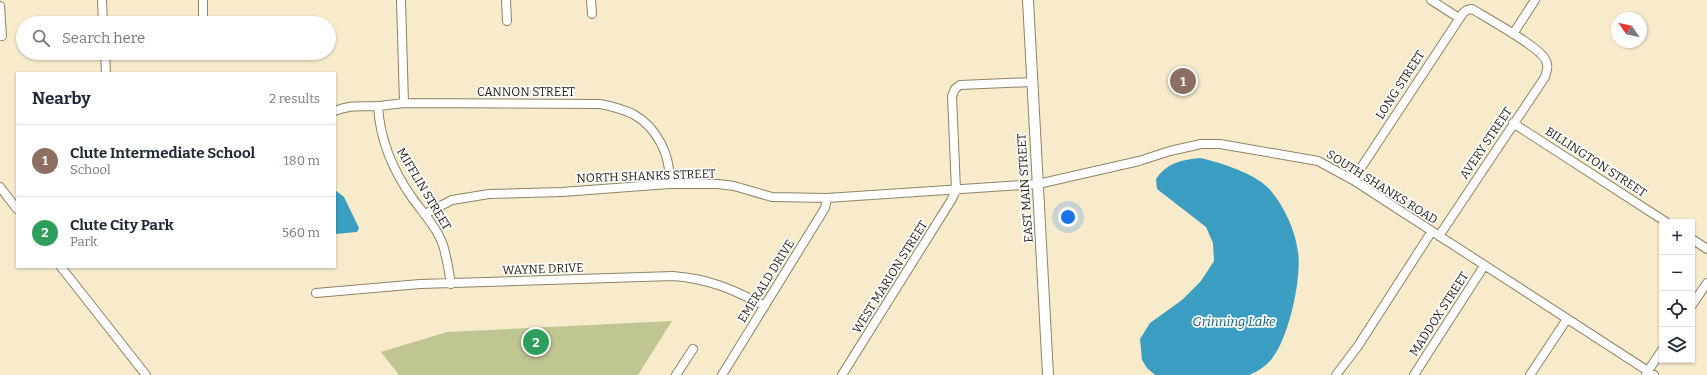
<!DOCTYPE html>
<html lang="en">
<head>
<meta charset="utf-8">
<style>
	body { margin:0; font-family:Bitter,serif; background:#f6f6f7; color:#1f2937 }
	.controls { position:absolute; right:12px; bottom:12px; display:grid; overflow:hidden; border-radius:0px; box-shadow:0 1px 3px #0004 }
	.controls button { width:36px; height:36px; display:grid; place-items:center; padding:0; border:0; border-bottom:1px solid #e0e1e3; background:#fff; color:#1f2937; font:20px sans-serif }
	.compass { position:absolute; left:1611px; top:12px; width:36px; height:36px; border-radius:50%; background:#fff; box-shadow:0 1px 3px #0004; rotate:304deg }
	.you { position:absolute; left:1068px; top:217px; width:14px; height:14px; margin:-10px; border:3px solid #fff; border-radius:50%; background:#1a73e8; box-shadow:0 0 0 6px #1a73e833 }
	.badge { display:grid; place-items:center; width:26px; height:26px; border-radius:50%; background:#b52d6b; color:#fff; font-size:13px; font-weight:700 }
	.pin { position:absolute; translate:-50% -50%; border:2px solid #fff; box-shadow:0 1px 4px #0006 }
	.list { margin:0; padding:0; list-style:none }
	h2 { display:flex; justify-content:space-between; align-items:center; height:52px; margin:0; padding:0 16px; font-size:17px }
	h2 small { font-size:13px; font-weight:400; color:#747a83 }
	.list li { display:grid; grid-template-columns:26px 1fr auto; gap:12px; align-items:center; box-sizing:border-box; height:72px; padding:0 16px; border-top:1px solid #e0e1e3 }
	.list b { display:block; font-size:15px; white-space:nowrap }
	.list p { margin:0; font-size:13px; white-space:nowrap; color:#747a83 }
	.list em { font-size:13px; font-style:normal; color:#747a83 }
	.icon { flex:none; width:22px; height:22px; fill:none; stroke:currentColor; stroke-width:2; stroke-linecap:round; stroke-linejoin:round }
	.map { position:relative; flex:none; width:1707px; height:375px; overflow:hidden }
	.search { position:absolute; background:#fff; box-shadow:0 1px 3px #0004; left:16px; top:16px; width:320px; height:44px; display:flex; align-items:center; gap:10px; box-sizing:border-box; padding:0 14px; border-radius:22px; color:#747a83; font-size:15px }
	.panel { position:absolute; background:#fff; box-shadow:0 1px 3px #0004; left:16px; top:72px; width:320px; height:196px; border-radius:0px }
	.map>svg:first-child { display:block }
</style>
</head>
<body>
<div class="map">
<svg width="1707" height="375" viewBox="0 0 1707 375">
	<rect width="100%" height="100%" fill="#f7ebcc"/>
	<path fill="#bfc692" d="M672,321L638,375H399L381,352L447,332Z"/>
	<path fill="#3a9dc1" d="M1200,158C1220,162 1259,175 1271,191C1285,208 1295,230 1298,252C1302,277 1289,337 1273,357C1268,365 1257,372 1249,375H1155L1147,368L1142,360L1140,339L1150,323L1182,300L1201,281L1214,261L1213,243L1206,227L1157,189L1156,179C1167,163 1181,160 1200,158Z
		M335,190L344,197L359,228L357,232L335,234Z"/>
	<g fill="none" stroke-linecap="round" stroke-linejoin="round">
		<g stroke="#8e8366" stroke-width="10">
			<path id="minor" d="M102,0L103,23
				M203,0V23
				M401,0L404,103
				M506,0L507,21
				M591,0L592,14
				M1431,0L1459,18
				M0,6L2,36
				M1513,34L1535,0
				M105,53L106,73
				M378,106C380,141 393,171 413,199C424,214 437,228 443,245C447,258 449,272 451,284
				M335,111C350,104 363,107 379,106C387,105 396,104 404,103L600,104C611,106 622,109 633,114C657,127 672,157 669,184
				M1513,123L1666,222
				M1353,180L1463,13L1467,10L1472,9C1487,18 1538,46 1545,59C1549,65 1547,70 1545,77L1439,236
				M0,187L17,209
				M425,214L452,200L489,194L562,192L669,184H718L734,186L772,197L827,198L1038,184L1139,161L1170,151L1201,144H1220L1318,161L1353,180L1654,375
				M1692,239L1707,249
				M61,267L146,375
				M316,293L420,284L673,276C710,279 732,289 765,306
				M1692,305L1707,283
				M1646,374L1662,350
				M676,375L693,349
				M722,375L825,208L827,198
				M842,375L952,199L956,190L952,96L955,89L960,85L1032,82
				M1336,375L1358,346L1432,231
				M1414,375L1484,266
				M1530,375L1567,319"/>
		</g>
		<g stroke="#8e8366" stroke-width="12">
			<path id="major" d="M1028,0L1048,375"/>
		</g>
		<use href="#minor" stroke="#fff" stroke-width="8"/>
		<use href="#major" stroke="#fff" stroke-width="10"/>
	</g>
	<g text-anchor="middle" stroke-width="3.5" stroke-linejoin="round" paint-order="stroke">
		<g font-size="12" fill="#272217" stroke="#fff">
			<text transform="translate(1400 85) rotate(-57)" y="4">LONG STREET</text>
			<text x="526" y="96">CANNON STREET</text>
			<text transform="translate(1486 143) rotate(-56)" y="4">AVERY STREET</text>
			<text transform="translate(1596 162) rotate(33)" y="4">BILLINGTON STREET</text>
			<text transform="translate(646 176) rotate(-2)" y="4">NORTH SHANKS STREET</text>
			<text transform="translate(1382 187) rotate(32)" y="4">SOUTH SHANKS ROAD</text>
			<text transform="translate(1025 188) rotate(-94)" y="4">EAST MAIN STREET</text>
			<text transform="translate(424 189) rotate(59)" y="4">MIFFLIN STREET</text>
			<text transform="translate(543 269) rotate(-2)" y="4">WAYNE DRIVE</text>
			<text transform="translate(890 277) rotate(-58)" y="4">WEST MARION STREET</text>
			<text transform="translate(766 281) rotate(-58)" y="4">EMERALD DRIVE</text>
			<text transform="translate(1439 314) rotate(-57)" y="4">MADDOX STREET</text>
		</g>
		<g font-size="13" font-style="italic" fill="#0b5c75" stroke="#fff">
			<text x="1234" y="326">Grinning Lake</text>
		</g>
	</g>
</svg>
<div class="controls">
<button>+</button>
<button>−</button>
<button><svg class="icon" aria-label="locate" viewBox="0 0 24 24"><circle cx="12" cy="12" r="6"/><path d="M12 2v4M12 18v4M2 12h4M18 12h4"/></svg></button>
<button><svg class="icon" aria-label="layers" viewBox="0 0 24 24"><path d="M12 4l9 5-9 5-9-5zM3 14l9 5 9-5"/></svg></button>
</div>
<svg class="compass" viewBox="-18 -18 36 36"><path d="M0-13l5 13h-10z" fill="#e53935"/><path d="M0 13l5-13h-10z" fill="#747a83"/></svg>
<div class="you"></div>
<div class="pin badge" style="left:1183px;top:81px;background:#8d6e63">1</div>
<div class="pin badge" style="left:536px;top:342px;background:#2e9e5b">2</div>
<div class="search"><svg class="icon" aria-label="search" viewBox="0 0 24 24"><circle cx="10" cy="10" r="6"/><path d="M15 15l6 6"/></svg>Search here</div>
<section class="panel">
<h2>Nearby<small>2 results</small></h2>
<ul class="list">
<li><span class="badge" style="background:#8d6e63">1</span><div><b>Clute Intermediate School</b><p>School</p></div><em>180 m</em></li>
<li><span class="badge" style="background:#2e9e5b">2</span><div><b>Clute City Park</b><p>Park</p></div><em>560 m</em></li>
</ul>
</section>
</div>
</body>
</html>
